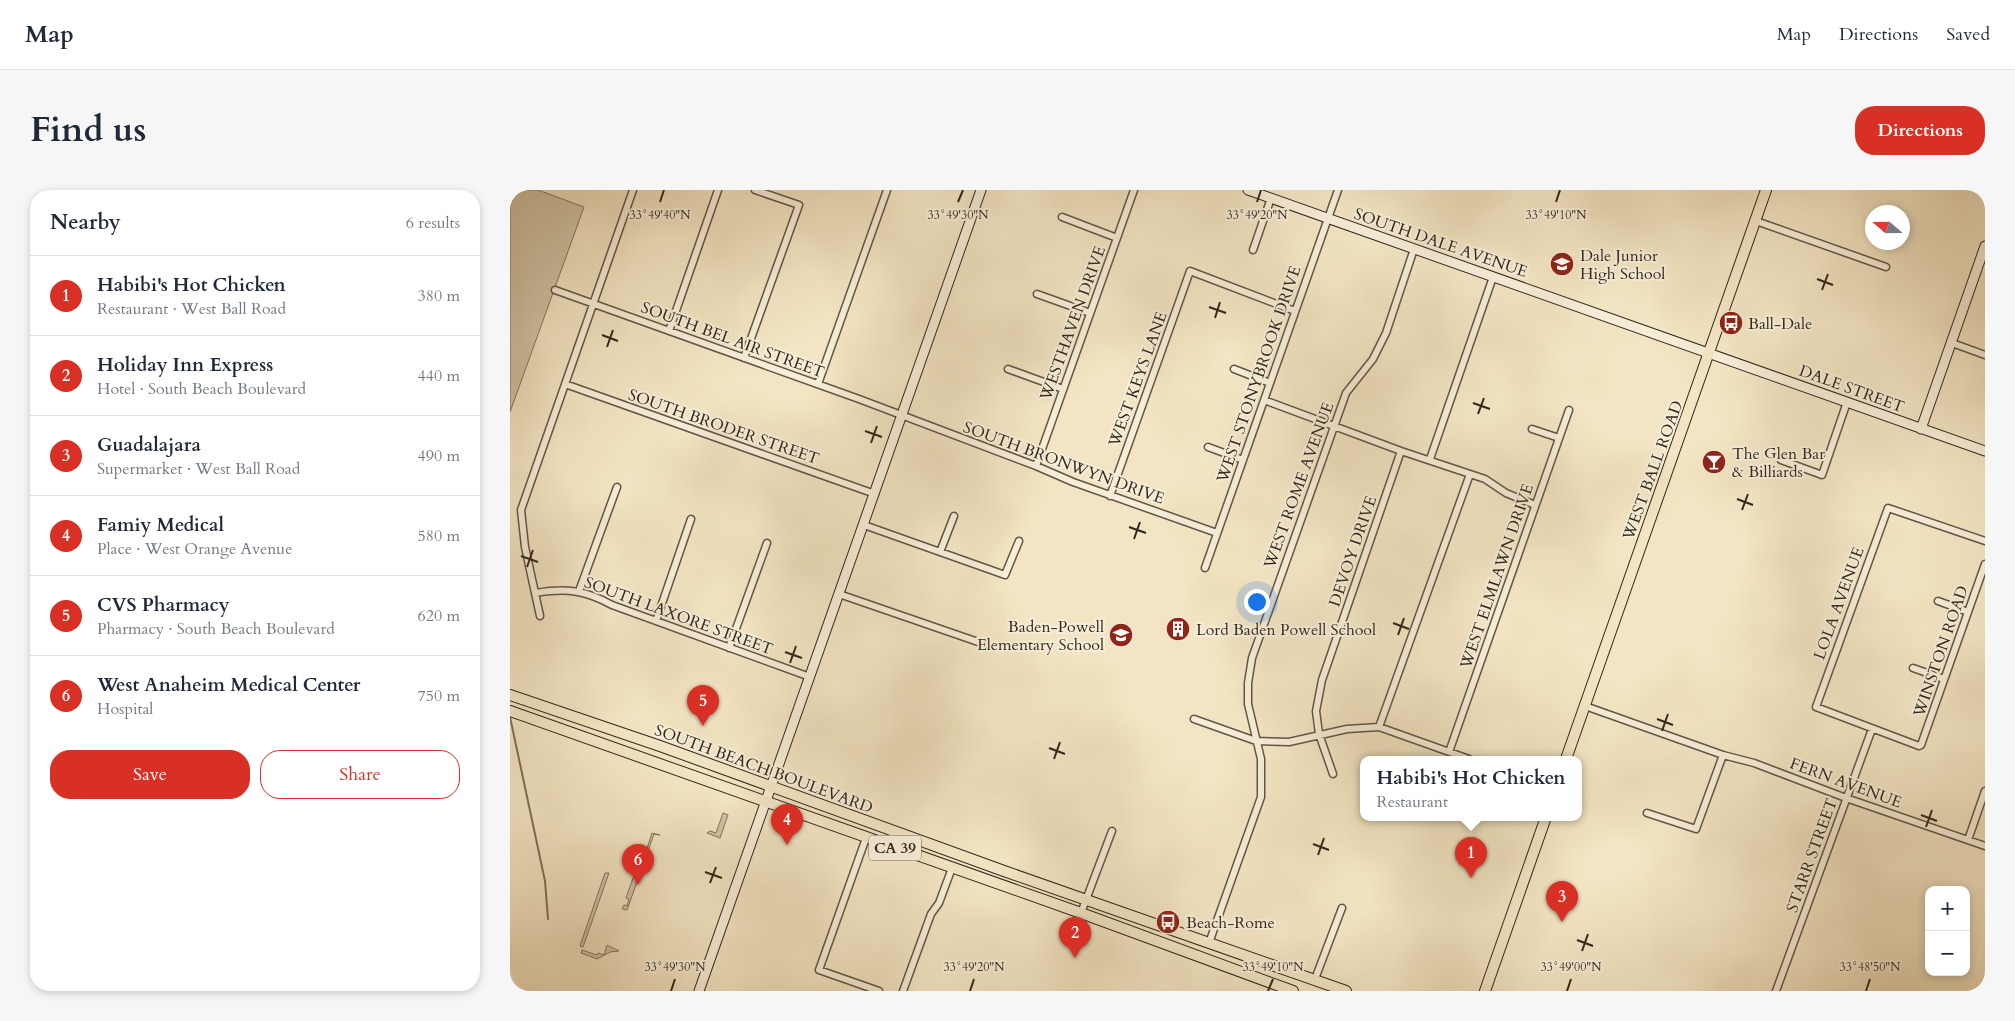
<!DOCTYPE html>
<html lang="en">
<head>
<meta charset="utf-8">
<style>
	body { margin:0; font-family:Cardo,serif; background:#f6f6f7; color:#1f2937 }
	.controls { position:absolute; right:15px; bottom:15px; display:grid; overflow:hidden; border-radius:10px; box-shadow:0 2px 8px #0003 }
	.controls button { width:45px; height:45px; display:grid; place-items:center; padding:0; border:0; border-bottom:1px solid #e0e1e3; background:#fff; color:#1f2937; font:25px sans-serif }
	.compass { position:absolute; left:1355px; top:15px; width:45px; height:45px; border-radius:50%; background:#fff; box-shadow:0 2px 8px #0003; rotate:290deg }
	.you { position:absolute; left:746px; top:411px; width:18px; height:18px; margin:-12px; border:4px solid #fff; border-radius:50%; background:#1a73e8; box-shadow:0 0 0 8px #1a73e833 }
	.badge { display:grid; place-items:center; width:32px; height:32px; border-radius:50%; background:#d93025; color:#fff; font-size:16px; font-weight:700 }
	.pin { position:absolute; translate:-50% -41px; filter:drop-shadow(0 1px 2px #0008) }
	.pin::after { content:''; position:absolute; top:26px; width:18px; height:15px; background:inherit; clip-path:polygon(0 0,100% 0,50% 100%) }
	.popup { position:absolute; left:850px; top:566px; width:222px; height:65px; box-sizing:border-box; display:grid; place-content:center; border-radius:10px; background:#fff; filter:drop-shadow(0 1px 4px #0005); font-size:16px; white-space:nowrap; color:#747a83 }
	.popup b { font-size:19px; color:#1f2937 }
	.popup::after { content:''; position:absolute; left:50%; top:100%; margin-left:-10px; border:10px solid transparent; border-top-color:#fff }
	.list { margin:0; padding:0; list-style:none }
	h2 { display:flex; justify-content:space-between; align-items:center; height:65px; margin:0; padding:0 20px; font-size:21px }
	h2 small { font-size:16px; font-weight:400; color:#747a83 }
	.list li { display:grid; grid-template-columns:32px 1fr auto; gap:15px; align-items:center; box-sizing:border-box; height:80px; padding:0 20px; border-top:1px solid #e0e1e3 }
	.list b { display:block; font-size:19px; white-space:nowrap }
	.list p { margin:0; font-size:16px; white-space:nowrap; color:#747a83 }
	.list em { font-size:16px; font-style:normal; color:#747a83 }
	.actions { display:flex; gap:10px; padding:15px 20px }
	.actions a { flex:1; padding:11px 0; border:1px solid #d93025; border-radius:20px; text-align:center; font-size:18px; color:#d93025 }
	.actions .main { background:#d93025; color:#fff }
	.map { position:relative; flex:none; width:1475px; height:801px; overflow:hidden; border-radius:20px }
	header { display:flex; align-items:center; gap:30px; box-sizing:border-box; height:70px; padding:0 25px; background:#fff; border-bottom:1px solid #e0e1e3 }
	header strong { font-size:24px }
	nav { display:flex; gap:28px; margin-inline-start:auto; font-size:18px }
	.intro { display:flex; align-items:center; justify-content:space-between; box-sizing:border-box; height:120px; padding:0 30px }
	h1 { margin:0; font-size:35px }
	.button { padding:12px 22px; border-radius:20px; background:#d93025; color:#fff; font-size:18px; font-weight:700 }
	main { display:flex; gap:30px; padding:0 30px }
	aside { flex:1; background:#fff; border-radius:20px; box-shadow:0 2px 8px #0003 }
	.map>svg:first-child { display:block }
</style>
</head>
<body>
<header>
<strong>Map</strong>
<nav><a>Map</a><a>Directions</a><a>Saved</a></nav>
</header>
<div class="intro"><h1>Find us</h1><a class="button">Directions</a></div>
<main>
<aside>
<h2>Nearby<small>6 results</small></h2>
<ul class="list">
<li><span class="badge">1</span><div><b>Habibi's Hot Chicken</b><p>Restaurant · West Ball Road</p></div><em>380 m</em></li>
<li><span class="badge">2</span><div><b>Holiday Inn Express</b><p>Hotel · South Beach Boulevard</p></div><em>440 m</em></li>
<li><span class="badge">3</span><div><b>Guadalajara</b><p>Supermarket · West Ball Road</p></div><em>490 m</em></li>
<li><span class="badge">4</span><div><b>Famiy Medical</b><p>Place · West Orange Avenue</p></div><em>580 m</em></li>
<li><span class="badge">5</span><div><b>CVS Pharmacy</b><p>Pharmacy · South Beach Boulevard</p></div><em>620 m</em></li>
<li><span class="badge">6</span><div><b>West Anaheim Medical Center</b><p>Hospital</p></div><em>750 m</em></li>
</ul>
<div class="actions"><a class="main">Save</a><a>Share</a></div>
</aside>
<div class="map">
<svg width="1475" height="801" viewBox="0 0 1475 801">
	<rect width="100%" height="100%" fill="#f3e5c3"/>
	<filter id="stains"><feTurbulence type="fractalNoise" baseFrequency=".004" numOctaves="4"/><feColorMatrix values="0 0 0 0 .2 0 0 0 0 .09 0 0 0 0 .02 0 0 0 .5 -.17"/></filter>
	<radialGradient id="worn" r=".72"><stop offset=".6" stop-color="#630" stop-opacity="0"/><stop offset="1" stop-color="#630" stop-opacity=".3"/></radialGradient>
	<path fill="#d2c5a7" stroke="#827662" d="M0,0H28L74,17L0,222Z
		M213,623L218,625L210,648L197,643L200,641L206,643Z
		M142,643L150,645L144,644L117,720L112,719L114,715L117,716L119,709L116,708L123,688L129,683Z
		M95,683H99L73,757L70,756Z
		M97,755L109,761L100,762L87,769L71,763L72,760L87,765L88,763L94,765Z"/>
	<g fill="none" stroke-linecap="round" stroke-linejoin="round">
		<path stroke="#7e725f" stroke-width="2" d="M0,527L35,691L38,729"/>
		<g stroke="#625646" stroke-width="9">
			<path id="street" d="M552,27L607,48
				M1246,31L1376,77
				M743,60L761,8
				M45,100L349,209L526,276L563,292L707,343
				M527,104L580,123
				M159,141L208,0
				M1442,153L1475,165
				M234,168L289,15L245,0
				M498,179L553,199
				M724,179L760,193
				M55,194L365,304
				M308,194L377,0
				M754,210L891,261L975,289L996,303L1025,315
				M1022,239L1049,248
				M698,257L733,270
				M920,269L983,87
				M1271,270L1312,285L1337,212
				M526,276L624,0
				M600,306L680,81L785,121
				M354,335L495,385L509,351
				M1475,351L1378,318L1306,517L1409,556L1411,555L1475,374
				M430,362L444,326
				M695,378L828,0
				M69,401L107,297
				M26,403C56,398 75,400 102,415L300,487
				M329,404L474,454
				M1428,411L1458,422
				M30,426L15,357L11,320L123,0
				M146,431L181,329
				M219,458L257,353
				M1403,478L1434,489
				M1075,516L1213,565L1244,573L1336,608L1475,656
				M684,529L746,551L779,552L837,539L869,537L959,569
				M869,537L960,284
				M939,562L1059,220
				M823,584L809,544L806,521L812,490L891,261
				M1137,623L1186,639L1213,565
				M356,648L309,780L369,801
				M1458,650L1475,601
				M571,723L602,641
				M699,753L751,607V569L738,514V493L742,468L836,203L863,169L876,143L904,59
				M805,789L832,718
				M393,801L421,724L429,713L442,678
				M1266,801L1362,539"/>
		</g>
		<g stroke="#32271d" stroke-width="11">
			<path id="secondary" d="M738,0L1475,261
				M1411,239L1475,56
				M189,801L471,0"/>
		</g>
		<g stroke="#32271d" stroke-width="12">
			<path id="primary" d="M0,505L150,556L494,681L836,801
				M0,521L571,723L783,801
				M1056,569L1256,0
				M975,801L1036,627"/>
		</g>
		<use href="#street" stroke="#f7eed8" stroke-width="6"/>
		<use href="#secondary" stroke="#f7eed8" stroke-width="9"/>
		<use href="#primary" stroke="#f3e5c3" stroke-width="10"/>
	</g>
	<path fill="none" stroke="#32271d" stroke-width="2" d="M150,12L154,0M448,12L453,0M747,12L751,0M1046,12L1050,0M1307,89L1323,95M1312,100L1318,84M699,117L716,123M705,128L710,112M92,145L108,151M97,157L103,140M963,213L980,219M968,224L974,208M355,241L372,247M361,253L367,236M1227,309L1243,315M1232,320L1238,304M619,337L636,343M624,349L630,332M11,366L28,372M17,377L23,360M883,433L899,439M888,445L894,428M275,462L292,468M280,473L286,456M1147,529L1163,535M1152,541L1158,524M539,558L555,564M544,569L550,552M1411,625L1427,631M1416,637L1422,620M803,654L819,660M808,665L814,648M195,682L212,688M200,693L206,677M1067,750L1083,756M1072,761L1078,744M161,801L165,789M460,801L464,789M758,801L763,789M1057,801L1061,789M1356,801L1360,789"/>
	<defs>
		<g id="school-disc" transform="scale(1.25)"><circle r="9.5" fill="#8f2418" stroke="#f7eed8"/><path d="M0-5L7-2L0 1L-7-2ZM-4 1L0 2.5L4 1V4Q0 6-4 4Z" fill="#fff"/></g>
		<g id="bus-disc" transform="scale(1.25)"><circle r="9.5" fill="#8f2418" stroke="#f7eed8"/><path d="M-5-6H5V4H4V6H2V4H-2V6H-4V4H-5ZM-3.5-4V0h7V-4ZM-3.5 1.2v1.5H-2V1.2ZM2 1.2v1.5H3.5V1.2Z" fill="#fff"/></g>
		<g id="bar-disc" transform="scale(1.25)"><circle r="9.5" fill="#8f2418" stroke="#f7eed8"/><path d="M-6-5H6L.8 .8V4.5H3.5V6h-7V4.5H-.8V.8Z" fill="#fff"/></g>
		<g id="building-disc" transform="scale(1.25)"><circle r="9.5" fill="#8f2418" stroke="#f7eed8"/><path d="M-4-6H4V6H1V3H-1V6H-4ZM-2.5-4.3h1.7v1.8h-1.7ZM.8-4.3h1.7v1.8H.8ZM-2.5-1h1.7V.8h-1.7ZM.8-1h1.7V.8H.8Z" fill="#fff"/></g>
	</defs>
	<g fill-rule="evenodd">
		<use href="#school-disc" x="1052" y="74"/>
		<use href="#bus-disc" x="1221" y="133"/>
		<use href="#bar-disc" x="1204" y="272"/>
		<use href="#building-disc" x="668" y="439"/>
		<use href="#school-disc" x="611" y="445"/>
		<use href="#bus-disc" x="658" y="732"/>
	</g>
	<g text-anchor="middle" stroke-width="4" stroke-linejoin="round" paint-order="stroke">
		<rect fill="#f7eed8" stroke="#6d6355" stroke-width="1" x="359" y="645.5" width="52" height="25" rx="4"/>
		<g font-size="15" font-weight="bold" fill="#32271d">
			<text x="385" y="663">CA 39</text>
		</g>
		<g font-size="16" fill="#32271d" stroke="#f7eed8">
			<text transform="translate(931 52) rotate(19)" y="6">SOUTH DALE AVENUE</text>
			<text transform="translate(562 133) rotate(-70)" y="6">WESTHAVEN DRIVE</text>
			<text transform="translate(223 149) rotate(20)" y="6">SOUTH BEL AIR STREET</text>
			<text transform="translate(748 184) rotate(-71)" y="6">WEST STONYBROOK DRIVE</text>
			<text transform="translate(627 189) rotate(-70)" y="6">WEST KEYS LANE</text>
			<text transform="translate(1342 198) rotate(20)" y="6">DALE STREET</text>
			<text transform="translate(214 236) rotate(19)" y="6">SOUTH BRODER STREET</text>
			<text transform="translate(554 272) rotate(20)" y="6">SOUTH BRONWYN DRIVE</text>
			<text transform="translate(1142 280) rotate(-70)" y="6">WEST BALL ROAD</text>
			<text transform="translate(788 295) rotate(-70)" y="6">WEST ROME AVENUE</text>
			<text transform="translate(842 361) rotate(-71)" y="6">DEVOY DRIVE</text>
			<text transform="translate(986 386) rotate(-71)" y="6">WEST ELMLAWN DRIVE</text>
			<text transform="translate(1328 413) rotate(-70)" y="6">LOLA AVENUE</text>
			<text transform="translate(169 425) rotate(20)" y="6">SOUTH LAXORE STREET</text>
			<text transform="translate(1430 461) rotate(-71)" y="6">WINSTON ROAD</text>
			<text transform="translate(254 578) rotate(20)" y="6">SOUTH BEACH BOULEVARD</text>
			<text transform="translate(1336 592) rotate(20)" y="6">FERN AVENUE</text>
			<text transform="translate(1301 665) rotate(-70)" y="6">STARR STREET</text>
		</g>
		<g font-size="16" fill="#32271d" stroke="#f7eed8" text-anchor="start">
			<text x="1070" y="71">Dale Junior<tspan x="1070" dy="18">High School</tspan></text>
			<text x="1238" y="139">Ball-Dale</text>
			<text x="1222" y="269">The Glen Bar<tspan x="1222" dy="18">&amp; Billiards</tspan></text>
			<text x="594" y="442" text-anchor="end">Baden-Powell<tspan x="594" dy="18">Elementary School</tspan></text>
			<text x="686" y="445">Lord Baden Powell School</text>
			<text x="676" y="738">Beach-Rome</text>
		</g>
	</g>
	<g font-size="12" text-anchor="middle" fill="#32271d" stroke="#f7eed8" stroke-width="4" stroke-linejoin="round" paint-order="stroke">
		<text x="150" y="29">33°49'40"N</text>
		<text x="448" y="29">33°49'30"N</text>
		<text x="747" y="29">33°49'20"N</text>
		<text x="1046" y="29">33°49'10"N</text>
		<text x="165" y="781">33°49'30"N</text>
		<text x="464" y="781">33°49'20"N</text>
		<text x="763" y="781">33°49'10"N</text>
		<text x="1061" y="781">33°49'00"N</text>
		<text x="1360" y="781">33°48'50"N</text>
	</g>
	<rect width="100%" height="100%" filter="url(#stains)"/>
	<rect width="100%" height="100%" fill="url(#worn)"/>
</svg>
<div class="controls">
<button>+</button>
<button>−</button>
</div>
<svg class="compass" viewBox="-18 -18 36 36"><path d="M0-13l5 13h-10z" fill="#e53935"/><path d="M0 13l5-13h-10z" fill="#747a83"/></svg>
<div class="you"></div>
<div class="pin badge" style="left:961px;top:688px">1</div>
<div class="popup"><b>Habibi's Hot Chicken</b>Restaurant</div>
<div class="pin badge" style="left:565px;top:768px">2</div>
<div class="pin badge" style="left:1052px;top:732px">3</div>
<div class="pin badge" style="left:277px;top:655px">4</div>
<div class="pin badge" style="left:193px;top:536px">5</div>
<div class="pin badge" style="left:128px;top:695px">6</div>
</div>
</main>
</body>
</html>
